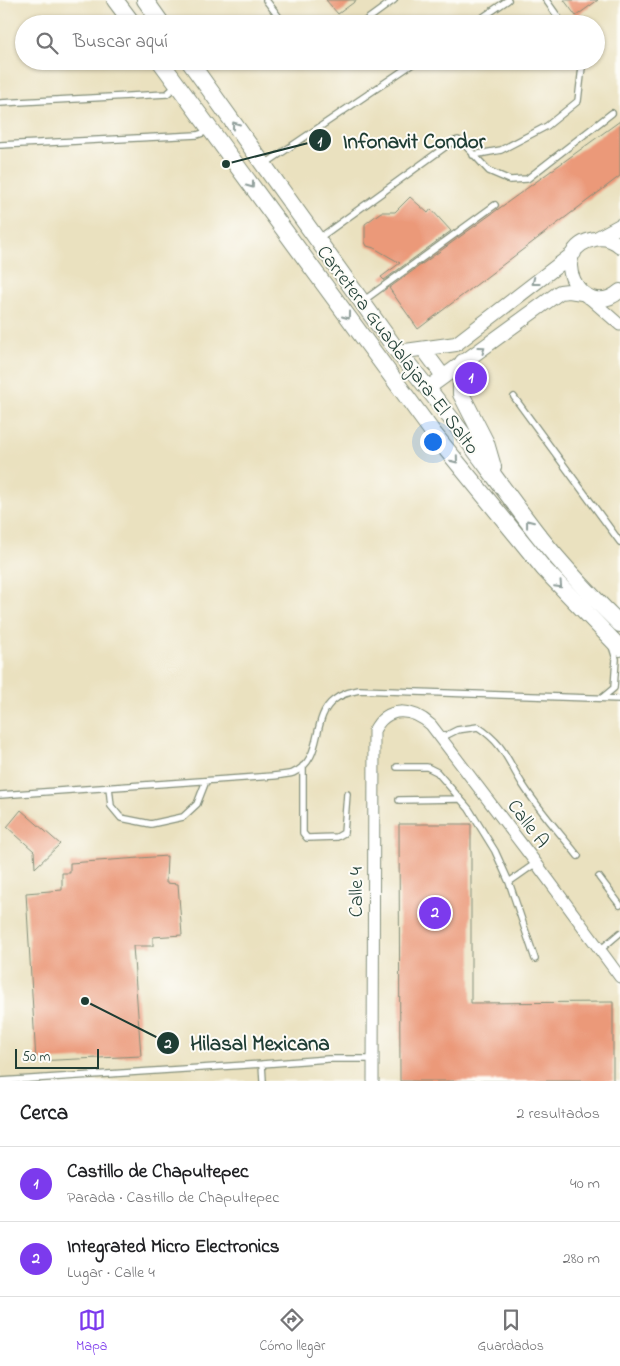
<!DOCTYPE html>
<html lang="es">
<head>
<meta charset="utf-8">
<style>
	body { margin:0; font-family:"Indie Flower",sans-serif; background:#f2f2f2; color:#202124 }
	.scale { position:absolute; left:15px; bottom:12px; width:84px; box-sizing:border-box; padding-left:5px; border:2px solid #1f3d34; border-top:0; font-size:14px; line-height:18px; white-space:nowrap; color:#1f3d34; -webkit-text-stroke:4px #fdfcf7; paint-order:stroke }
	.you { position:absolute; left:432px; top:441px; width:18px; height:18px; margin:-12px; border:4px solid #fff; border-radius:50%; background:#1a73e8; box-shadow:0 0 0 8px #1a73e833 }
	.badge { display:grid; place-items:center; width:32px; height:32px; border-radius:50%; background:#7c3aed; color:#fff; font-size:16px; font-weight:700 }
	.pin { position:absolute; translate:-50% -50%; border:2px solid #fff; box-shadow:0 1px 5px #0006 }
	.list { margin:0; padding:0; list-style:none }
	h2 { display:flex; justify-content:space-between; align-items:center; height:65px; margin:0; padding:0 20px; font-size:21px }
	h2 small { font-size:16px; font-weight:400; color:#757577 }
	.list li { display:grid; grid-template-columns:32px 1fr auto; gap:15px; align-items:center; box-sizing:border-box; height:75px; padding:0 20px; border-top:1px solid #e0e0e0 }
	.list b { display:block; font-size:19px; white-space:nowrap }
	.list p { margin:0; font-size:16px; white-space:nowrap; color:#757577 }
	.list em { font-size:16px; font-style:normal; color:#757577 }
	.icon { flex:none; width:28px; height:28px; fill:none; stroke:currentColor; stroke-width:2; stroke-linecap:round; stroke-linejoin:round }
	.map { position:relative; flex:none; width:620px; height:1081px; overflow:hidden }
	.search { position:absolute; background:#fff; box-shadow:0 1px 4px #0004; left:15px; right:15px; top:15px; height:55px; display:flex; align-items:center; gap:12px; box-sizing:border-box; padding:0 18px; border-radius:28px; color:#757577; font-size:19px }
	.sheet { height:215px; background:#fff }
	nav { display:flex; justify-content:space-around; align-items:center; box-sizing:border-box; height:70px; border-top:1px solid #e0e0e0; background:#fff; font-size:14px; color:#757577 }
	nav a { display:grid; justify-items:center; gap:2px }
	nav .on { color:#7c3aed }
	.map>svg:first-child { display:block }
</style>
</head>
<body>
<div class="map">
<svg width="620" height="1081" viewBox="0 0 620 1081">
	<rect width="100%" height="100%" fill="#fdfcf7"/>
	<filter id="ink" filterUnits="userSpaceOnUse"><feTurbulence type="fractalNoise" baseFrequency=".02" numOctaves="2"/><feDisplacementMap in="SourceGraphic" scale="10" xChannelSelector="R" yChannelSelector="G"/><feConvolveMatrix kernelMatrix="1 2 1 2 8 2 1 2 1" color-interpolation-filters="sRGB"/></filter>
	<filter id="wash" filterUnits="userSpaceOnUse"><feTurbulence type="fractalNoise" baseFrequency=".0096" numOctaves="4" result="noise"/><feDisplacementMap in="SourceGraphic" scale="20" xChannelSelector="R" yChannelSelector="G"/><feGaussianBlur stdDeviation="1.12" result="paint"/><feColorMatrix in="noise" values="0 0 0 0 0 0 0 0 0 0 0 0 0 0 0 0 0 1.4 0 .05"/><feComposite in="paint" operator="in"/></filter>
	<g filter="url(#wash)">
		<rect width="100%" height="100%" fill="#eae1bf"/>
		<g id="blocks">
			<path fill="#eb9979" d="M326,0H357L338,14Z
				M564,0H598L576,16Z
				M620,121V176L418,329L389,288Z
				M410,197L428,213L431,209L451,231L384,280L381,277L400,263L374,248L367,246L365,242V224L381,212H395Z
				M21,810L60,844L35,868L34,851L7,827Z
				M399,824H471V1003L613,1002V1081H400Z
				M167,856L166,883L178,884L182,935L153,937V946H133L141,1056L36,1061L26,893L62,890V873H70V863Z"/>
		</g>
	</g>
	<g filter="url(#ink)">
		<use href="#blocks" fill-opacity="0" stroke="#848f7a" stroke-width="1"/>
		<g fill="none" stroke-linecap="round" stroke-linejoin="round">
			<g stroke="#848f7a" stroke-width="8">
				<path id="service" d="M266,0L284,24
					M546,0L563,24
					M361,24L394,0
					M473,24L508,0
					M0,103L167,94L176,86
					M0,145L197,135L209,131
					M473,155L501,150L547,126L578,101L582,67L580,61
					M265,164L417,61
					M318,239L452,142L458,140L463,143L489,171L510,180L527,179L612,113
					M363,301L495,205
					M514,397L620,542
					M602,698L614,688L616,659L612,646
					M441,738L457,730L478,727C505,745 507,760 523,785C539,810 560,833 578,856
					M303,766V833L307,838L337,837L344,833L347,794
					M397,767H427L437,772L469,809L495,851L509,882L536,863
					M109,787L111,806L121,818L151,824L183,817L197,804L206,781
					M0,795L273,776C279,775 287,775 293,773C325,759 310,718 334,700C341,694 350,692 359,690L620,699
					M399,800L459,799
					M599,877L620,905
					M509,882L535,959
					M600,950L620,933
					M0,1081L262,1064
					M263,1081L262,1064L328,1059H373"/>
			</g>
			<g stroke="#848f7a" stroke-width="13">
				<path id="minor" d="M587,296L620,325
					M373,1081L374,731C387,705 412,708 431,725L536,863L620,977"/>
			</g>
			<g stroke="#848f7a" stroke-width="16">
				<path id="tertiary" d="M598,238L620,226
					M620,246C613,240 604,237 595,239C544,248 581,324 620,291
					M423,349L443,376
					M398,352L456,344L574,253
					M428,388L560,292L569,291L582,293"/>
			</g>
			<g stroke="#848f7a" stroke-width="18">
				<path id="secondary" d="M115,0L133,24
					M145,0L162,24
					M160,61L434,434L544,569L620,648
					M189,61L398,352C444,406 484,463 526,519C554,557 587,592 620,624
					M463,362L461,378V394L486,443L493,467"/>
			</g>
			<use href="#service" stroke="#fff" stroke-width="5.5"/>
			<use href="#minor" stroke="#fff" stroke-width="11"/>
			<use href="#tertiary" stroke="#fff" stroke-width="14"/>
			<use href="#secondary" stroke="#fff" stroke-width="16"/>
		</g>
		<defs><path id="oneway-chevron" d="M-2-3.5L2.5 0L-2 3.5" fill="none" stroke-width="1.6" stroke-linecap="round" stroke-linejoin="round" transform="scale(1.25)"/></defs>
		<g stroke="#8f9e9a">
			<use href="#oneway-chevron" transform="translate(235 125) rotate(-126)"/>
			<use href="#oneway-chevron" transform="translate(251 185) rotate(54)"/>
			<use href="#oneway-chevron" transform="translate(535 282) rotate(142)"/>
			<use href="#oneway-chevron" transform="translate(347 316) rotate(54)"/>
			<use href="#oneway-chevron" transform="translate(482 349) rotate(-36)"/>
			<use href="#oneway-chevron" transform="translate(455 460) rotate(51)"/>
			<use href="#oneway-chevron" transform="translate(529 523) rotate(-128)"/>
			<use href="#oneway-chevron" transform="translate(559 585) rotate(47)"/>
		</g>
	</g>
	<g text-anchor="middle" stroke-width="4" stroke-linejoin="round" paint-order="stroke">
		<g font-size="20" fill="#1f3d34" stroke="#fdfcf7">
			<text transform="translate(399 349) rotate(53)" y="7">Carretera Guadalajara-El Salto</text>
			<text transform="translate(529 823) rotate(53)" y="7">Calle A</text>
			<text transform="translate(355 892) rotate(-90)" y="7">Calle 4</text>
		</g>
	</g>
	<path fill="none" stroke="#1f3d34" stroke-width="2" d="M226 164L320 140M85 1001L168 1043"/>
	<g fill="#1f3d34" stroke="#fdfcf7" stroke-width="2">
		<circle cx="226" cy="164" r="5"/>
		<circle cx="85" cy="1001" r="5"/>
		<circle cx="320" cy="140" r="12"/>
		<circle cx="168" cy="1043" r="12"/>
	</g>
	<g font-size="15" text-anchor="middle" font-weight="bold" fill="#fff">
		<text x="320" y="146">1</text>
		<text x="168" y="1048">2</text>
	</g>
	<g font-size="21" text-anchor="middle" font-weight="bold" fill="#1f3d34" stroke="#fdfcf7" stroke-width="4" stroke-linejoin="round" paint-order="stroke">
		<text x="414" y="148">Infonavit Condor</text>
		<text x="260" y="1050">Hilasal Mexicana</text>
	</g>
</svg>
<div class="scale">50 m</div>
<div class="you"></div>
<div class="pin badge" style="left:471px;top:378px">1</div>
<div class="pin badge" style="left:435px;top:913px">2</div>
<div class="search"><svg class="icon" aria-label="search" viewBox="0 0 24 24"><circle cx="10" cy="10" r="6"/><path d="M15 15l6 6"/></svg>Buscar aquí</div>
</div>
<section class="sheet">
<h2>Cerca<small>2 resultados</small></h2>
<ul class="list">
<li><span class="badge">1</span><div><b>Castillo de Chapultepec</b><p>Parada · Castillo de Chapultepec</p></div><em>40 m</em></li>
<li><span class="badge">2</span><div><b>Integrated Micro Electronics</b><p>Lugar · Calle 4</p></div><em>280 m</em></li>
</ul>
</section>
<nav>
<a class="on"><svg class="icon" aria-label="map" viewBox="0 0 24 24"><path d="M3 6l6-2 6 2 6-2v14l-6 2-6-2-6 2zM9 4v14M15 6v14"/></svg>Mapa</a>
<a><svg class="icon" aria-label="directions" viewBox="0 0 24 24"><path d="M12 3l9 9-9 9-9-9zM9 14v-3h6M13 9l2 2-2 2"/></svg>Cómo llegar</a>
<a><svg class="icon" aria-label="saved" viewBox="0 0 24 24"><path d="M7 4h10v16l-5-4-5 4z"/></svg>Guardados</a>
</nav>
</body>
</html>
